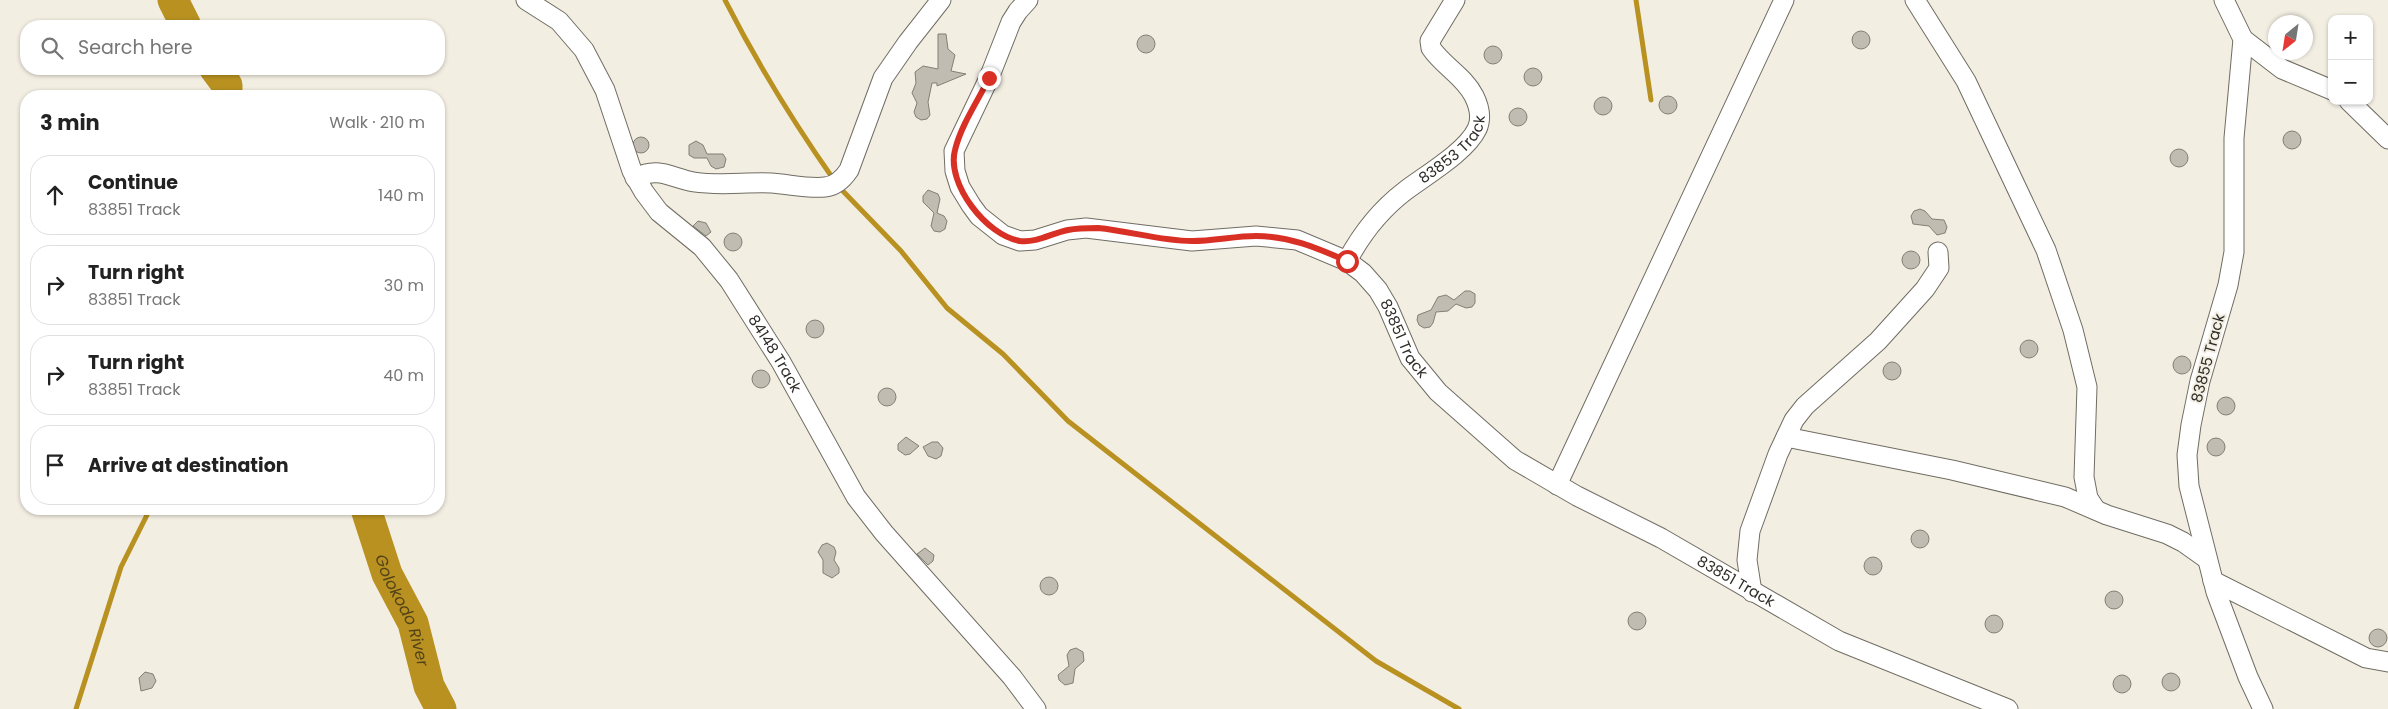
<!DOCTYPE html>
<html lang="en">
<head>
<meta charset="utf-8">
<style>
	body { margin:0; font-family:Poppins,sans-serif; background:#f2f2f2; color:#222 }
	.controls { position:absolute; right:15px; top:15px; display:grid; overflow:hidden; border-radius:10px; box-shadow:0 1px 4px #0004 }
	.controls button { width:45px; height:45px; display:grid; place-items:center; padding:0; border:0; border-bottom:1px solid #e0e0e0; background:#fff; color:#222; font:25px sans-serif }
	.compass { position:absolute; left:2268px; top:15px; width:45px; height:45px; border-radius:50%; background:#fff; box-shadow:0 1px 4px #0004; rotate:210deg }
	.stop { position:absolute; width:15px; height:15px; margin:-11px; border:4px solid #d93025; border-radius:50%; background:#fff }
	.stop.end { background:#d93025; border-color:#fff; box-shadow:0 1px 5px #0008 }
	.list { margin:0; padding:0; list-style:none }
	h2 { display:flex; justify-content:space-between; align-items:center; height:65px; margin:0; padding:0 20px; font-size:21px }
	h2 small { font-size:16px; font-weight:400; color:#767676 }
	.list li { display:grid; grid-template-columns:32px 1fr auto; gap:15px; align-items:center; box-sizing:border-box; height:80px; margin:0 10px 10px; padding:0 10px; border:1px solid #e0e0e0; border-radius:20px }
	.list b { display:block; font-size:19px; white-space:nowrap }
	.list p { margin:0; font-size:16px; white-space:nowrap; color:#767676 }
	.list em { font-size:16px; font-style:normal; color:#767676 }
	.icon { flex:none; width:28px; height:28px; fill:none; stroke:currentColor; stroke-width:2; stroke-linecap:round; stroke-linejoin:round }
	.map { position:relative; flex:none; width:2388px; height:709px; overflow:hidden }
	.search { position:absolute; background:#fff; box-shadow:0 1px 4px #0004; left:20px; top:20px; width:425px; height:55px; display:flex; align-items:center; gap:12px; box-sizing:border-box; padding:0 18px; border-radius:20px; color:#767676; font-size:19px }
	.panel { position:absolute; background:#fff; box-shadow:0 1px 4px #0004; left:20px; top:90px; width:425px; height:425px; border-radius:20px }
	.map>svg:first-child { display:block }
</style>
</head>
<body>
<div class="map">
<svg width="2388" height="709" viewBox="0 0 2388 709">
	<rect width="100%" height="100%" fill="#f3eee2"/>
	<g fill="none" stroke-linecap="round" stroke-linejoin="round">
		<path stroke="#b89121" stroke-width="5" d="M725,0C757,63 794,123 834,180
			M1636,0L1651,100
			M839,187L901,251L947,308L1003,354L1068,421L1376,661L1459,709
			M76,709L121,567L150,509"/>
		<g stroke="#b89121" stroke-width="31">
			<path d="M173,0L186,26"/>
			<path d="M215,69L227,85V96"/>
			<path id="s1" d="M366,509L387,574L413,623L429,686L441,709"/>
		</g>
	</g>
	<path fill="#c1bcb1" stroke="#837f74" d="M1852 40a9 9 0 1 1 18 0a9 9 0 1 1-18 0Z
		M938,34H946L948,49L955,55L951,71L966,74L937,86V83H932L928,102L930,115L927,119L921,120L916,117L914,112L917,103L912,93L916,83L915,72L923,66L938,69Z
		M1137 44a9 9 0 1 1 18 0a9 9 0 1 1-18 0Z
		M1484 55a9 9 0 1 1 18 0a9 9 0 1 1-18 0Z
		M1524 77a9 9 0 1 1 18 0a9 9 0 1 1-18 0Z
		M1659 105a9 9 0 1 1 18 0a9 9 0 1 1-18 0Z
		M1594 106a9 9 0 1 1 18 0a9 9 0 1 1-18 0Z
		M1509 117a9 9 0 1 1 18 0a9 9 0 1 1-18 0Z
		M2283 140a9 9 0 1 1 18 0a9 9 0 1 1-18 0Z
		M633 145a8 8 0 1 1 16 0a8 8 0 1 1-16 0Z
		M696,141L703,145L707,154H723L726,159L724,167L716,169L711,166L707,158H694L689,155V145Z
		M2170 158a9 9 0 1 1 18 0a9 9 0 1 1-18 0Z
		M928,190L938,194L940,199L937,213L944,216L947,221L945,229L940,232L934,231L931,226L934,213L923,202V196Z
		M1920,209L1925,211L1932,219L1944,220L1947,227L1945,233L1937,235L1929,226L1913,224L1911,216L1914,211Z
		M698,221L706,223L711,232L706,236L693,226Z
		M724 242a9 9 0 1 1 18 0a9 9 0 1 1-18 0Z
		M1902 260a9 9 0 1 1 18 0a9 9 0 1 1-18 0Z
		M1465,291H1470L1475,294V303L1472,307L1466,308L1456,304L1448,311L1436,312L1433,323L1430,327L1424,328L1419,325L1417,320L1418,315L1431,310L1438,297L1446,295L1454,300Z
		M806 329a9 9 0 1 1 18 0a9 9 0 1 1-18 0Z
		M2020 349a9 9 0 1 1 18 0a9 9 0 1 1-18 0Z
		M2173 365a9 9 0 1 1 18 0a9 9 0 1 1-18 0Z
		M1883 371a9 9 0 1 1 18 0a9 9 0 1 1-18 0Z
		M752 379a9 9 0 1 1 18 0a9 9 0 1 1-18 0Z
		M878 397a9 9 0 1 1 18 0a9 9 0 1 1-18 0Z
		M2217 406a9 9 0 1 1 18 0a9 9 0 1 1-18 0Z
		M906,437L919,446L910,454L905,455L898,450V444Z
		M2207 447a9 9 0 1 1 18 0a9 9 0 1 1-18 0Z
		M932,442H938L943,448L941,456L936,459L928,456L923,447Z
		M1911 539a9 9 0 1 1 18 0a9 9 0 1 1-18 0Z
		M827,543L834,547L836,552L834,560L839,568V573L832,578L823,573V560L818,552L822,545Z
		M925,548L934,555L933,561L928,565L917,554Z
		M1864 566a9 9 0 1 1 18 0a9 9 0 1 1-18 0Z
		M1040 586a9 9 0 1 1 18 0a9 9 0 1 1-18 0Z
		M2105 600a9 9 0 1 1 18 0a9 9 0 1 1-18 0Z
		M1628 621a9 9 0 1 1 18 0a9 9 0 1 1-18 0Z
		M1985 624a9 9 0 1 1 18 0a9 9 0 1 1-18 0Z
		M2369 638a9 9 0 1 1 18 0a9 9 0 1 1-18 0Z
		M1076,648L1083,652L1084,661L1075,669L1073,683L1065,685L1059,680L1058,675L1069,666L1067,655L1070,650Z
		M145,672L153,674L156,681L152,688L141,691L139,678Z
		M2162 682a9 9 0 1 1 18 0a9 9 0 1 1-18 0Z
		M2113 684a9 9 0 1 1 18 0a9 9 0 1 1-18 0Z"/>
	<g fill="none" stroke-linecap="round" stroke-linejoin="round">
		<g stroke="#716d63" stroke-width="21">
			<g id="street">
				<path id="s2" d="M526,0L559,21L584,50L605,90L632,171L644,192L659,212L702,247L729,280L781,362L856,497L884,533L1012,677L1036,709"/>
				<path id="s3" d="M1028,0L1018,11L1011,22L989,78L954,151L955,171L960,187L971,205L979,216L1003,235L1020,241L1035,240L1067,230L1086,228L1192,241L1256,236L1297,240L1347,261L1363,273L1378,290L1388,307L1410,358L1438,392L1515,460L1577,496L1661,538L1839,641L2008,709"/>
				<path d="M1915,0L1966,81L2046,250L2073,330L2087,387L2084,477L2088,498L2096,510"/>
				<path d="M2224,0L2243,39L2234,138V252L2228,285L2200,381L2191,425L2187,455L2189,486L2216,592L2248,677L2263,709"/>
				<path d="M2243,39L2282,69L2332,90"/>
				<path d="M2349,101L2388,139"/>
				<path d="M635,178C660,166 670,178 694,182C720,186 745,182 771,183C788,184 808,189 825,187C836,186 843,179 849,170L883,78L908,42L941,0"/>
				<path id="s4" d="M1347,261C1362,233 1380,210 1405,191C1426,175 1466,152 1477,129C1482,118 1479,106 1474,96C1464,76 1443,66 1431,48L1430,41L1455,0"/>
				<path d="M1786,437L1952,470L2065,497L2107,515L2167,534L2183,542L2207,559"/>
				<path d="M1557,485L1784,0"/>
				<path d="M2213,581L2366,658L2388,662"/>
				<path d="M1752,592L1747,560L1750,531L1778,454L1794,420L1805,406L1878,341L1925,289L1939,268L1938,252"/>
			</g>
		</g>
		<use href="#street" stroke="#fff" stroke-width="19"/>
	</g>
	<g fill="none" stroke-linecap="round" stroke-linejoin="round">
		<path stroke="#d93025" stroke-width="6" d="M989,78C978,101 961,125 955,150C946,184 987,236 1020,241C1037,243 1052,233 1068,230C1078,228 1089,228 1098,228C1130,231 1160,241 1192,241C1214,241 1235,236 1256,236C1290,236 1317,248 1347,261"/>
	</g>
	<g text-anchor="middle" stroke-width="4" stroke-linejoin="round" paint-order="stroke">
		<g font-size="15" fill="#2f2d29" stroke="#f3eee2">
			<text dy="5" stroke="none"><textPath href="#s4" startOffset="156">83853 Track</textPath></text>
			<text dy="5" stroke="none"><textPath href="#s3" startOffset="721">83851 Track</textPath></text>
			<text dy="5" stroke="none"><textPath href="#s2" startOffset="442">84148 Track</textPath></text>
			<text transform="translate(2208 358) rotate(-75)" y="5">83855 Track</text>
			<text dy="5" stroke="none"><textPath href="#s3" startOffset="1140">83851 Track</textPath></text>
		</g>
		<g font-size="16" font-style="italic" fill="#534318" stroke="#f3eee2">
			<text dy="6" stroke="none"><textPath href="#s1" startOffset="108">Golokodo River</textPath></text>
		</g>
	</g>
</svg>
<div class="controls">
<button>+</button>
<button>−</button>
</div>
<svg class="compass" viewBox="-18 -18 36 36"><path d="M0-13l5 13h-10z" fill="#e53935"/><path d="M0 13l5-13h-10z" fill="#767676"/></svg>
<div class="stop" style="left:1347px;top:261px"></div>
<div class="stop end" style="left:989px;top:78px"></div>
<div class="search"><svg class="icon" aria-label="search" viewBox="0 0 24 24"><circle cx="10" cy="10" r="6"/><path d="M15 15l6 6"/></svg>Search here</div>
<section class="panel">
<h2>3 min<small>Walk · 210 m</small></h2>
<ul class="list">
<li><svg class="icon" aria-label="ahead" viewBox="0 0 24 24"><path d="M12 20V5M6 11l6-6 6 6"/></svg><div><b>Continue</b><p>83851 Track</p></div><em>140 m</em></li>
<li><svg class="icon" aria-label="right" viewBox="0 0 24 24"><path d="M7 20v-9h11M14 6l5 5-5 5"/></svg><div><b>Turn right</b><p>83851 Track</p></div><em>30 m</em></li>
<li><svg class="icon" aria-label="right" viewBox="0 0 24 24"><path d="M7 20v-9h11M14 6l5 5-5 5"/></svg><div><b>Turn right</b><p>83851 Track</p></div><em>40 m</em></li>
<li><svg class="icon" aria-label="arrive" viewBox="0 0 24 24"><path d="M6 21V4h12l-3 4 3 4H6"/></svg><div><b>Arrive at destination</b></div></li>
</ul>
</section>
</div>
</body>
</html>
